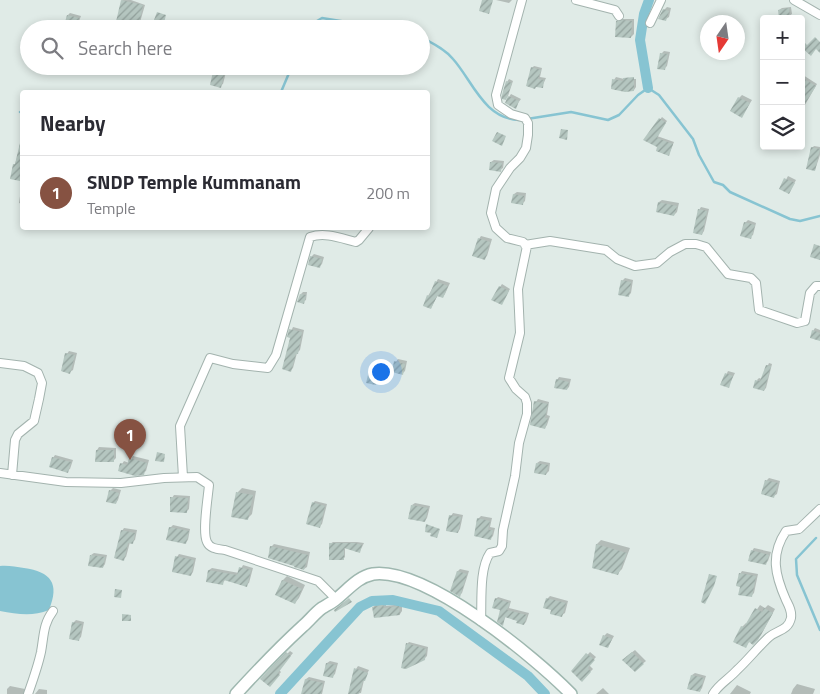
<!DOCTYPE html>
<html lang="en">
<head>
<meta charset="utf-8">
<style>
	body { margin:0; font-family:"Titillium Web",sans-serif; background:#f2f2f3; color:#2b2b33 }
	.controls { position:absolute; right:15px; top:15px; display:grid; overflow:hidden; border-radius:5px; box-shadow:0 2px 8px #0003 }
	.controls button { width:45px; height:45px; display:grid; place-items:center; padding:0; border:0; border-bottom:1px solid #e1e1e2; background:#fff; color:#2b2b33; font:25px sans-serif }
	.compass { position:absolute; left:700px; top:15px; width:45px; height:45px; border-radius:50%; background:#fff; box-shadow:0 2px 8px #0003; rotate:193deg }
	.you { position:absolute; left:380px; top:371px; width:18px; height:18px; margin:-12px; border:4px solid #fff; border-radius:50%; background:#1a73e8; box-shadow:0 0 0 8px #1a73e833 }
	.badge { display:grid; place-items:center; width:32px; height:32px; border-radius:50%; background:#865242; color:#fff; font-size:16px; font-weight:700 }
	.pin { position:absolute; translate:-50% -41px; filter:drop-shadow(0 1px 2px #0008) }
	.pin::after { content:''; position:absolute; top:26px; width:18px; height:15px; background:inherit; clip-path:polygon(0 0,100% 0,50% 100%) }
	.list { margin:0; padding:0; list-style:none }
	h2 { display:flex; justify-content:space-between; align-items:center; height:65px; margin:0; padding:0 20px; font-size:21px }
	h2 small { font-size:16px; font-weight:400; color:#7c7c81 }
	.list li { display:grid; grid-template-columns:32px 1fr auto; gap:15px; align-items:center; box-sizing:border-box; height:75px; padding:0 20px; border-top:1px solid #e1e1e2 }
	.list b { display:block; font-size:19px; white-space:nowrap }
	.list p { margin:0; font-size:16px; white-space:nowrap; color:#7c7c81 }
	.list em { font-size:16px; font-style:normal; color:#7c7c81 }
	.icon { flex:none; width:28px; height:28px; fill:none; stroke:currentColor; stroke-width:2; stroke-linecap:round; stroke-linejoin:round }
	.map { position:relative; flex:none; width:820px; height:694px; overflow:hidden }
	.search { position:absolute; background:#fff; box-shadow:0 2px 8px #0003; left:20px; top:20px; width:410px; height:55px; display:flex; align-items:center; gap:12px; box-sizing:border-box; padding:0 18px; border-radius:28px; color:#7c7c81; font-size:19px }
	.panel { position:absolute; background:#fff; box-shadow:0 2px 8px #0003; left:20px; top:90px; width:410px; height:140px; border-radius:5px }
	.map>svg:first-child { display:block }
</style>
</head>
<body>
<div class="map">
<svg width="820" height="694" viewBox="0 0 820 694">
	<defs>
		<pattern id="building-hatch" width="6" height="6" patternUnits="userSpaceOnUse" patternTransform="scale(1.25)"><rect width="6" height="6" fill="#b5c6c0"/><path d="M-1 1l2-2M0 6l6-6M5 7l2-2" fill="none" stroke="#93a29d"/></pattern>
	</defs>
	<rect width="100%" height="100%" fill="#e0ebe7"/>
	<path fill="#87c4d2" d="M0,566C8,565 16,567 24,568C51,572 60,583 49,610C32,617 17,614 0,611Z"/>
	<path fill="#0003" d="M122,0H131L145,5L138,29H130Z
		M496,0H512L509,3Z
		M667,7L671,8L669,17L666,19L664,10Z
		M791,7L792,14L789,16L779,10L782,8Z
		M70,13L81,16L76,29L68,15Z
		M620,19H634V34L631,37L617,21Z
		M37,25L53,28L52,29H35Z
		M664,51L670,52L667,66L664,69L661,54Z
		M217,66L227,68L223,84L220,86L215,68Z
		M534,66L542,68L540,77L546,78L542,87L532,68Z
		M803,75L817,84L802,110L801,77Z
		M616,77L624,79L625,78V79H636V87L634,90L614,80Z
		M509,79L513,81L508,96L506,98L507,82Z
		M511,94L521,99L515,107L509,97Z
		M742,95L752,100L744,113L739,98Z
		M662,117L667,121L657,136L674,142L669,154L645,139Z
		M22,140V181L11,178Z
		M814,146L820,147V155L815,170L812,148Z
		M494,160L504,161L503,168L500,170L491,162Z
		M788,176L796,180L789,193L781,189Z
		M22,182V204L19,203Z
		M517,192L526,193L525,201L522,204L513,202L514,194Z
		M662,200L679,203L677,212L674,215L659,202Z
		M701,207L709,209L704,231L702,234L699,210Z
		M748,220L756,223L753,235L750,237L745,223Z
		M481,236L492,239L487,256L485,258L479,239Z
		M314,254L324,257L322,264L319,267L311,257Z
		M625,278L633,280L631,293L628,296L622,281Z
		M438,279L450,283L445,294L443,297L438,295L431,308L428,296Z
		M502,284L510,289L501,304L500,287Z
		M303,292H307L306,300L303,302L301,294Z
		M293,327L304,330L300,350L297,353L293,368L291,370L292,337L289,336Z
		M815,328L820,330V340L813,331Z
		M69,351L77,353L73,370L70,372L67,354Z
		M398,359L407,361L405,371L403,373L396,362Z
		M769,363L772,364L766,388L764,390L757,380L759,378L762,379Z
		M373,369L381,370L378,381L376,384L370,371Z
		M728,371L735,373L728,387L722,384Z
		M559,377L571,379L569,387L567,389L557,380Z
		M538,399L549,402L547,415L550,416L547,425L545,428L536,402Z
		M99,447L116,448V458L113,461L97,450Z
		M55,455L73,460L70,469L67,471L53,458Z
		M133,456L149,460L146,471L143,473L122,464L124,461L129,463Z
		M540,461L550,463L549,471L546,474L537,463Z
		M769,478L780,481L777,494L774,496L766,481Z
		M113,488L121,490L118,500L116,503L110,491Z
		M242,488L256,491L252,514L247,519L233,516L238,492Z
		M174,495L190,496L189,509L186,512L172,498Z
		M315,501L327,504L322,524L319,527L313,503Z
		M415,503L430,506L427,518L425,521L412,505Z
		M453,513L463,515L460,529L458,532L451,516Z
		M481,516L492,518L490,527L495,528L493,536L491,538L478,519Z
		M173,525L190,529L188,540L186,542L170,528Z
		M124,528L137,530L135,540L132,542H130L126,557L123,559L122,531Z
		M601,540L630,548L622,569L618,573L593,567L597,544Z
		M333,542H357L364,543L360,551L345,548V557L343,559L330,544Z
		M274,544L310,552L307,567L304,569L271,547Z
		M754,548L771,552L768,561L765,564L752,551Z
		M94,553L107,555L105,564L103,567L91,555Z
		M179,554L196,558L193,572L191,575L177,557Z
		M243,565L253,568L249,583L246,585L225,580L222,584L207,581L209,570L212,568L239,573Z
		M460,569L469,571L462,593L460,595L458,571Z
		M742,571L758,574L754,593L751,596L742,586L740,574Z
		M287,576L305,585L299,598L295,603L276,594L283,580Z
		M550,596L568,601L565,613L562,615L552,610L547,599Z
		M498,597L511,601L509,608L529,613L526,622L524,624L519,620L506,616L502,624V609L496,599Z
		M386,603V606L402,604V611L400,614L373,607L376,605Z
		M760,605L765,608L768,605L775,609L761,635L753,643L750,641L745,646L742,627L746,623L747,624Z
		M76,620L84,622L81,637L79,639L73,623Z
		M607,633L614,636L608,647L604,636Z
		M409,642L428,647L427,656L424,659L407,644Z
		M635,650L646,661L635,670L626,657Z
		M290,651L293,653L279,670L281,672L273,682L262,679Z
		M590,652L596,657L589,665L593,669L582,680L573,671Z
		M330,661L338,663L335,674L332,677L327,663Z
		M358,666L369,670L364,680L361,693L352,694L356,669Z
		M695,673L706,676L702,688L700,691L692,675Z
		M309,677L325,681L322,694H302L306,679Z
		M797,684L815,689L813,694H791L793,689Z
		M737,685L751,692L750,694H730Z
		M10,686L25,689L26,694H7V689Z
		M603,688L609,694H596Z
		M39,689L47,690V694H35Z"/>
	<g fill="none" stroke-linecap="round" stroke-linejoin="round">
		<path stroke="#87c4d2" stroke-width="2.5" d="M313,29L317,21L322,18L353,23L365,27L387,29
			M421,37C432,43 445,49 453,59C472,80 484,119 519,120
			M281,92L292,66
			M20,112L22,111
			M527,119L571,112L608,120L619,115L638,95L648,88L659,95L693,139L699,155L714,182L723,185L730,192L790,219L800,221L820,216
			M816,538L796,559L797,575L820,630"/>
		<path stroke="#87c4d2" stroke-width="10" d="M648,88L640,40L644,14L649,0
			M280,694L360,607L372,601L393,600L439,611L528,676L545,694"/>
	</g>
	<path fill="url(#building-hatch)" d="M121,0L143,5L138,29H125L115,26Z
		M482,0H493L489,14L479,11Z
		M789,8L790,18L779,19L778,10Z
		M663,9L669,11L666,21L658,19Z
		M157,12L166,15L164,23L154,20Z
		M67,15L79,18L76,29H63Z
		M623,20L632,21L631,38L615,37L616,21Z
		M815,37L820,42V53L816,49L811,56L801,47L805,43L807,45Z
		M660,53L668,54L665,70L657,69Z
		M214,67L225,70L221,88L210,85Z
		M531,67L541,70L538,79L544,80L543,88L536,87L535,89L526,86Z
		M634,77V91L625,92L611,89L612,79L623,81V78Z
		M801,77L816,86L801,110Z
		M506,81L512,83L506,100L502,99V95Z
		M508,96L519,101L516,109L505,103Z
		M738,97L750,103L742,118L730,111Z
		M659,118L666,123L657,138L673,144L669,156L656,151L657,147L643,140Z
		M561,129L568,130L567,140L559,138Z
		M497,132L506,136L502,146L492,141Z
		M20,143L22,144V169L20,181L10,179L13,164H15Z
		M811,147L820,149L815,171L806,169Z
		M490,162L502,163L501,172L489,170Z
		M784,178L795,183L789,194L779,189Z
		M513,194L524,196L523,205L511,203Z
		M658,202L677,206L674,216L656,212Z
		M698,209L707,211L702,235L693,233Z
		M744,222L755,225L751,239L740,236Z
		M478,238L490,242L485,260L472,256Z
		M814,244L820,246V260L810,257Z
		M310,256L322,259L320,268L308,265Z
		M621,280L631,282L629,297L618,295Z
		M435,281L448,286L443,298L437,296L431,309L423,306L427,295L429,296Z
		M499,286L509,291L502,305L491,300Z
		M300,294L306,295L304,304L297,302Z
		M289,329L302,332L298,354H296L291,372L282,369L290,338L287,337Z
		M812,330L820,333V341L810,338Z
		M65,353L75,355L70,374L61,371Z
		M394,361L405,364L403,375L392,372Z
		M766,365L771,366L764,391L753,388L755,380L760,381Z
		M369,371L379,373L376,385L366,383Z
		M725,373L733,376L729,388L720,385Z
		M556,379L569,382L567,390L554,388Z
		M534,401L548,404L545,418H548L545,429L530,425Z
		M96,450H114V462H95Z
		M157,452L165,454L164,462L155,461Z
		M52,457L71,462L68,473L49,467Z
		M129,458L147,463L144,475L135,476L118,471L120,463L127,465Z
		M536,463L548,465L546,475L534,473Z
		M765,480L778,483L774,498L761,494Z
		M109,490L119,493L116,504L106,502Z
		M236,492L253,495L248,520L231,517Z
		M170,497L188,498L187,513L170,512Z
		M312,502L325,506L320,528L306,524Z
		M411,505L428,508L425,522L408,519Z
		M449,515L461,517L458,533L446,531Z
		M477,518L490,521L488,530H493L491,540L474,536Z
		M426,524L440,529L437,538L430,536L431,533L425,532Z
		M169,527L189,531L186,544L166,540Z
		M121,530L135,533L133,544L128,543L124,561L114,558Z
		M329,543H355L362,545L360,553L344,548V560H329Z
		M596,544L627,553L618,575L592,568Z
		M270,546L308,555L304,570L294,567V566L268,558Z
		M751,550L769,555L766,565L748,561Z
		M90,555L105,557L103,568L88,566Z
		M175,556L194,560L191,576L172,572Z
		M239,567L251,570L247,587L224,580L223,585L206,582L208,570L237,575Z
		M457,571L467,574L460,597L450,591Z
		M739,573L756,576L752,597L738,595L740,587L736,586Z
		M709,574L717,576L714,586L705,604L701,602Z
		M282,580L302,589L295,604L275,595Z
		M115,589L122,590L121,598L114,597Z
		M349,598L352,602L335,612L334,610Z
		M495,598L510,603L507,610L527,615L524,625L516,623L517,621L505,617L503,626L497,622L500,610L492,608Z
		M546,598L566,603L562,617L550,614L551,610L543,608Z
		M383,605L384,608L399,606L400,615L374,618L372,607Z
		M755,608L762,612L764,608L773,613L758,640L753,645L749,642L746,648L733,642L741,626L744,627Z
		M122,614L131,615V621H122Z
		M72,622L82,624L79,641L69,639Z
		M603,635L612,639L608,648L599,645Z
		M406,643L426,649L425,660L406,669L401,668Z
		M286,652L291,656L278,673L280,675L270,687L260,679Z
		M632,652L644,664L635,672L622,660Z
		M586,653L595,660L588,668L591,672L582,682L571,671Z
		M326,663L336,665L333,678L323,676Z
		M354,668L368,673L365,681H363L359,694H348Z
		M691,675L704,678L700,692L687,689Z
		M305,679L323,683L321,694H301Z"/>
	<g fill="none" stroke-linecap="round" stroke-linejoin="round">
		<g stroke="#a3b3ae" stroke-width="10">
			<path id="minor" d="M576,0L615,10L619,16
				M794,0L820,15
				M650,23L661,0
				M525,245L550,241L606,250L617,259L635,266L657,263L670,252L685,244H696L706,247L728,274L751,278L756,283L759,310L797,323L805,321L810,293L816,286H820
				M0,363L24,366L38,373L42,383L39,399L34,421L18,434L15,440L12,475
				M0,473L66,482L121,483L164,478L197,477L209,485C208,497 202,532 207,542C210,549 218,549 225,550L318,581L336,599
				M183,477L180,426L210,358L233,364L268,368L276,355L310,237C325,232 340,238 356,242L359,240L369,228
				M481,621C482,601 479,569 490,553L499,551L502,546L503,530L515,476L519,443L527,414V403L525,397L516,389L509,378L520,333L518,289L527,246L523,242L507,238L496,228L491,213L496,189L510,168L520,158L526,148L528,135V123L525,118L511,114L498,105L496,95L522,0
				M28,694C33,680 38,666 41,652C44,636 43,624 53,611
				M713,694C719,684 729,679 737,670C748,660 758,647 769,637C777,630 788,631 791,618C792,611 789,606 786,600C775,575 770,555 786,531L799,529L820,509"/>
		</g>
		<g stroke="#9eb7af" stroke-width="14">
			<path id="secondary" d="M236,694C258,670 280,647 303,626C310,620 315,613 322,608C327,605 331,603 335,600C347,591 357,577 373,574C425,567 535,657 571,694"/>
		</g>
		<use href="#minor" stroke="#fff" stroke-width="8"/>
		<use href="#secondary" stroke="#fff" stroke-width="11"/>
	</g>
</svg>
<div class="controls">
<button>+</button>
<button>−</button>
<button><svg class="icon" aria-label="layers" viewBox="0 0 24 24"><path d="M12 4l9 5-9 5-9-5zM3 14l9 5 9-5"/></svg></button>
</div>
<svg class="compass" viewBox="-18 -18 36 36"><path d="M0-13l5 13h-10z" fill="#e53935"/><path d="M0 13l5-13h-10z" fill="#7c7c81"/></svg>
<div class="you"></div>
<div class="pin badge" style="left:130px;top:460px">1</div>
<div class="search"><svg class="icon" aria-label="search" viewBox="0 0 24 24"><circle cx="10" cy="10" r="6"/><path d="M15 15l6 6"/></svg>Search here</div>
<section class="panel">
<h2>Nearby<small></small></h2>
<ul class="list">
<li><span class="badge">1</span><div><b>SNDP Temple Kummanam</b><p>Temple</p></div><em>200 m</em></li>
</ul>
</section>
</div>
</body>
</html>
